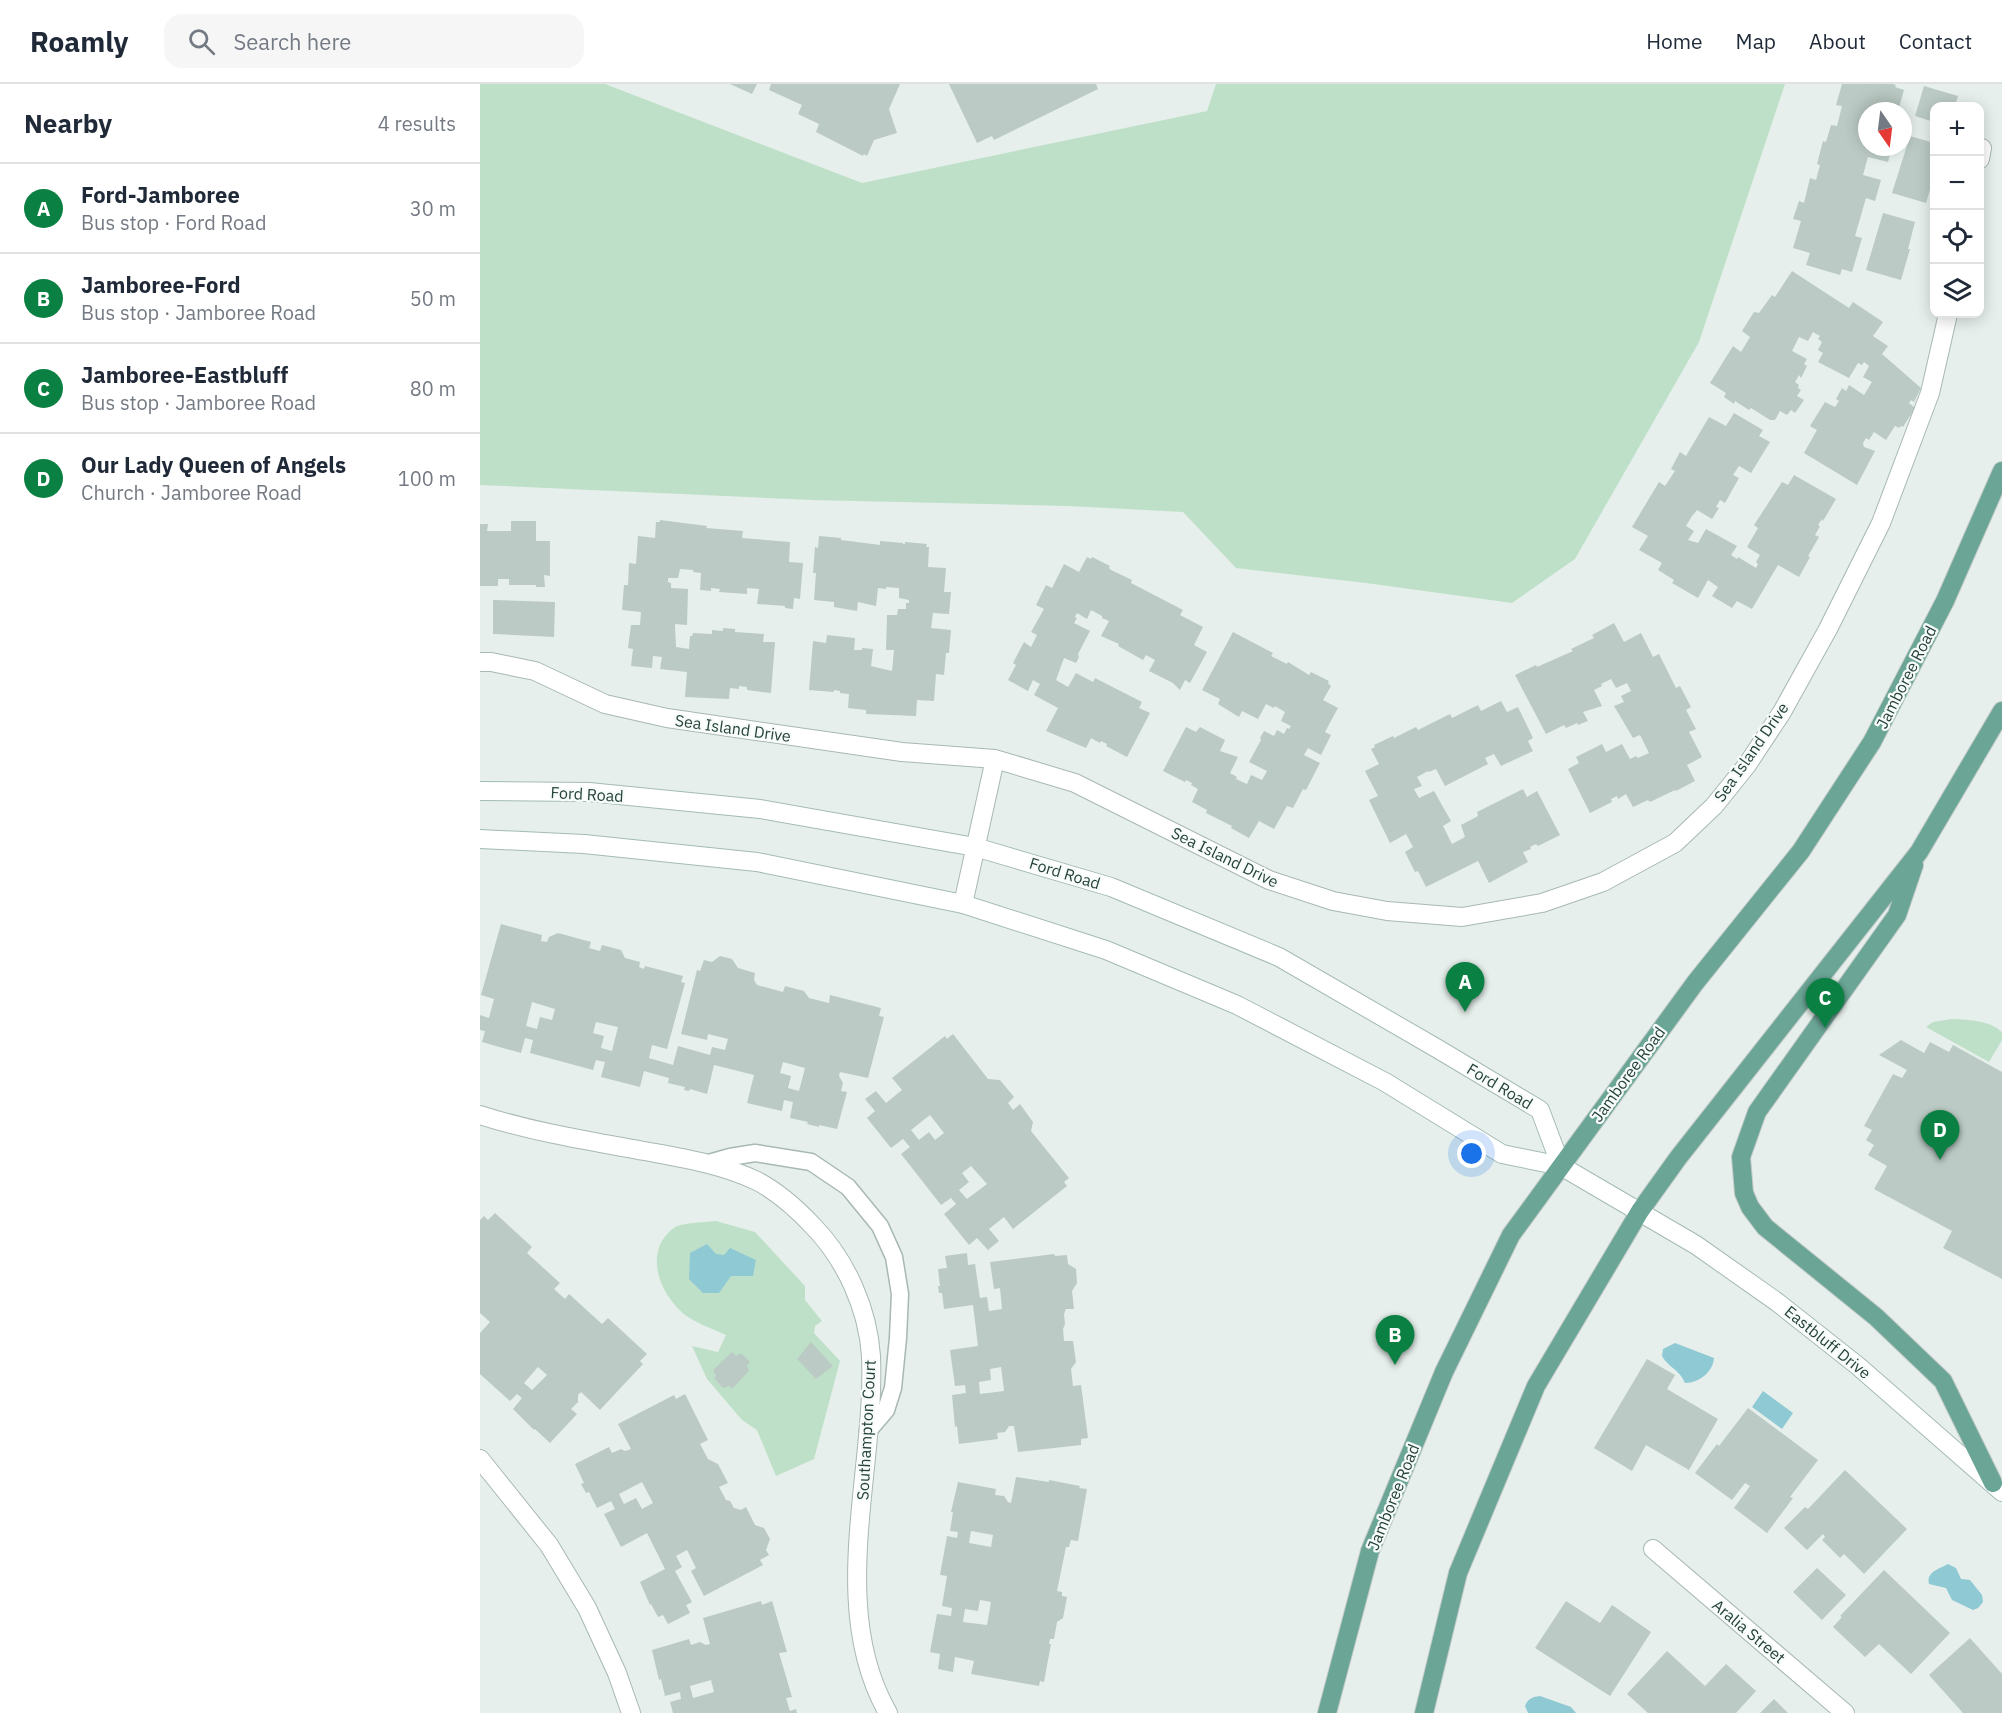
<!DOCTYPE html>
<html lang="en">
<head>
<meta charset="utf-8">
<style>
	body { margin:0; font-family:"IBM Plex Sans",sans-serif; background:#f6f6f7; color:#1f2937 }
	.controls { position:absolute; right:18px; top:18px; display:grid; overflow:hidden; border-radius:12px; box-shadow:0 3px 15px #0003 }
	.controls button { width:54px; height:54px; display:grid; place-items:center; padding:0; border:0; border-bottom:2px solid #e0e1e3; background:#fff; color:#1f2937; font:30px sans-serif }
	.compass { position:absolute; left:1378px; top:18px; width:54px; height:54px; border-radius:50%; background:#fff; box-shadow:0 3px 15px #0003; rotate:166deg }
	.you { position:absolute; left:992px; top:1070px; width:21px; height:21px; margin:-15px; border:4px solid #fff; border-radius:50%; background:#1a73e8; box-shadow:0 0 0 9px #1a73e833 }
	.badge { display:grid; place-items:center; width:39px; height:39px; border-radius:50%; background:#0b8043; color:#fff; font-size:20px; font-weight:700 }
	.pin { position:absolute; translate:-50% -50px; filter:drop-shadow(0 2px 3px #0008) }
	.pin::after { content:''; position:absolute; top:32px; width:21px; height:18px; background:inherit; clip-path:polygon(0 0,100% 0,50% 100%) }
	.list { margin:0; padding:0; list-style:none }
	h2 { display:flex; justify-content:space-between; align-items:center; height:78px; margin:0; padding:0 24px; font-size:26px }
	h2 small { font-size:20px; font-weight:400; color:#747a83 }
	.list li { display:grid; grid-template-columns:39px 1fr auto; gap:18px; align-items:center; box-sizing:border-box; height:90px; padding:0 24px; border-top:2px solid #e0e1e3 }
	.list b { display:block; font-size:22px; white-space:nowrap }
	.list p { margin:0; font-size:20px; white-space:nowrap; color:#747a83 }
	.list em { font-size:20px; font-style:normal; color:#747a83 }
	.icon { flex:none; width:33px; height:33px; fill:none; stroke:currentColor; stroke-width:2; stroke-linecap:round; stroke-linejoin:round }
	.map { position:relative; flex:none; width:1522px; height:1629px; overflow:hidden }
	header { display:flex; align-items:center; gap:36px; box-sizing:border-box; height:84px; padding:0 30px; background:#fff; border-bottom:2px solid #e0e1e3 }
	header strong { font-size:28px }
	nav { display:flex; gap:33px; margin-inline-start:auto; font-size:21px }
	.search { width:420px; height:54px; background:#f6f6f7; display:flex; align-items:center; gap:15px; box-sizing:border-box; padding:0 21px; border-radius:18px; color:#747a83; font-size:22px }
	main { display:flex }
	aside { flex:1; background:#fff }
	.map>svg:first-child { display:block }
</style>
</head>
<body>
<header>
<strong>Roamly</strong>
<div class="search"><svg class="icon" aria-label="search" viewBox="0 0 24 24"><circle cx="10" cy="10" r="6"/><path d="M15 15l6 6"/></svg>Search here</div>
<nav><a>Home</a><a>Map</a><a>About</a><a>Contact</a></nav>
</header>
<main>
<aside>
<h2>Nearby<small>4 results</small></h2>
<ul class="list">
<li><span class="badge">A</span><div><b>Ford-Jamboree</b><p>Bus stop · Ford Road</p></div><em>30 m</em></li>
<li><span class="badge">B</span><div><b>Jamboree-Ford</b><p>Bus stop · Jamboree Road</p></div><em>50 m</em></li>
<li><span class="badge">C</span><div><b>Jamboree-Eastbluff</b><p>Bus stop · Jamboree Road</p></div><em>80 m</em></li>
<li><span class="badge">D</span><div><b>Our Lady Queen of Angels</b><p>Church · Jamboree Road</p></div><em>100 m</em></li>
</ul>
</aside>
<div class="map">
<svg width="1522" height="1629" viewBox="0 0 1522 1629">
	<rect width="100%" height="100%" fill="#e6efeb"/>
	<path fill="#bfe0c8" d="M0,0H125L382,99L727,27L736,0H1305L1219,258L1095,475L1032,519L886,499L756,484L703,428L588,422L332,416L0,401Z
		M1472,935C1489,936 1509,936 1522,948V956L1509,978L1446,943L1453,938Z
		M236,1137L275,1148L325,1202V1216L342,1237L335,1242L334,1249L360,1277L334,1375L296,1392L277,1346L262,1336L227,1295L212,1262L238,1268L246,1251C233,1245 219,1240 208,1233C180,1213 161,1167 195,1143C202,1139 227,1138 236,1137Z"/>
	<path fill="#8ec9d4" d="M227,1160L236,1170L244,1171L250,1164L276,1176L273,1192H251L239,1209H223L209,1195L210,1169Z
		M1195,1259L1234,1274C1233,1288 1219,1299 1205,1299C1199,1285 1189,1284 1182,1272L1183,1265Z
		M1283,1307L1313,1329L1302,1345L1272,1323Z
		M1468,1480L1476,1484L1481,1495L1490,1496L1502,1511L1503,1518L1498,1524L1493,1526L1472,1516L1466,1504L1449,1500C1446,1488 1459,1485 1468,1480Z
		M1060,1612L1091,1623L1096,1629H1048L1045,1622C1048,1614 1053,1613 1060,1612Z"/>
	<path fill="#bbcac4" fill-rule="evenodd" d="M250,0H277L272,10Z
		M291,0H420L409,25L417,49L394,56L387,72L384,70L383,72L336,48L339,40L318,30L322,21L289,6Z
		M469,0H616L618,5L514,56L512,52L497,59Z
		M1362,0H1412L1416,1L1415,3L1424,6L1418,27H1387V63H1412L1408,78L1388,73L1383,91L1401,96L1395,117L1386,114L1375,152L1382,154L1372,188L1362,185L1360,191L1326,181L1330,169L1313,164L1321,137L1313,135L1319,117L1324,119L1330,94L1336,96L1340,81L1337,80L1343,57L1346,58L1351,41L1357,42L1362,22L1356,21Z
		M1444,2L1478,12L1475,22H1454V38L1435,32Z
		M1430,52L1454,59V92L1446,119L1412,109Z
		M1403,129L1435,138L1428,165H1430L1421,196L1386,186Z
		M1312,187L1369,224L1373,218L1403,238L1393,252L1408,262L1402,270L1441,304L1434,318L1431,316L1429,319L1435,324L1423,343L1421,342L1419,344L1415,342L1406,356L1394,348L1389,356L1386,354L1383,359L1384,363L1395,367L1377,401L1324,369L1337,346L1330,342L1345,318L1355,323L1359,317L1356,315L1362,304L1366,307L1369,301L1384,311L1392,298L1383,293L1389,282L1384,278L1382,281L1378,279L1369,294L1338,278L1343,269L1338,266L1342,258L1338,255L1340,252L1333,248L1328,257L1319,253L1312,267L1327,275L1324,280L1327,282L1321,294L1319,291L1315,298L1319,301L1318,304L1321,306L1317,312L1324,316L1315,329L1311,326L1307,331L1300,327L1295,336H1290L1271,324L1269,326L1255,317L1254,320L1244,313L1246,309L1230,299L1253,262L1261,268L1270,253L1262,247L1274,228L1279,229L1292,211L1295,213Z
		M1254,329L1283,346L1279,352L1290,358L1271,389L1259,382L1253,391L1259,394L1245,419L1240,416L1236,423L1239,424L1232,435L1217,426L1212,432L1206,442L1214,447L1208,456L1218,459L1226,445L1257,462L1251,471L1257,475L1258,473L1276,484L1278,480L1276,478L1280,471L1267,463L1278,444L1274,441L1302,398L1308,401L1314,391L1356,415L1343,437L1342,435L1338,441L1340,442L1335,451L1339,453L1328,472L1330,473L1319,493L1298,481L1272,525L1257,517L1252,524L1232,512L1238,503L1228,496L1218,514L1192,499L1194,496L1178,486L1182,479L1159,466L1168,452L1152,443L1179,398L1185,402L1195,387L1191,385L1200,368L1206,372L1229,333L1246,342Z
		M180,436L227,442L226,444L263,447L262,454L310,458L309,478L323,479L320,515L314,514L313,525L305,524V522L277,520L279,505L267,504V510L239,508L240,505L231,504V507L220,506L221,489L213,488V486L200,485L198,494H188V498L191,499V504L208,505L207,541L195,540L196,563L209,565L210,552H212L213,549L232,550V546L243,547V544L255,545V548L284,550L283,558H295L291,609L267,606V603L259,602V605L250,604L249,615L205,613L207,588L180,585L182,573L173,572L172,584L151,582L153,565L148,564L151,541H160L161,528L142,526L144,501H148L149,479L156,480L158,452L175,454L176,438H180Z
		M31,437H56V457H70V492L64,491L65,503H56V501H29V495H18V502H0V440H8L7,447H31Z
		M339,452L361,454V456L400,461V457L423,459V460H425V458L447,460L446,463H449L448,483L466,484L464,508H471L469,530L453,529L451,544L471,546L469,569H466L464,591L456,590L454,617L437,616L436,632L386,630V626L368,624L369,610L360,609V607L354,606V608L329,606L333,557L346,559L347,551L375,554L374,566H382V564L393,565L391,582L412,587L414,566H406L407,531H417L418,525H426V519H429V516L419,514V504L406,503V505L398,504L396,522L378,518L377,527L354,523V518L334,516L336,489H333L335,463L338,464Z
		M607,473L611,475L612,473L630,482L629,484L631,486L652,496L651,499L703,526L700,531L723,543L714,561L727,568L710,599L705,596L700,606L693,599L669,587L675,576L666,571L663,576L638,562L639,560L621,552L629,537L622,534V532L611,526L607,535L597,529L595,533L597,534L594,539L610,547L598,570L599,573L596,579L584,574L576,596L588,603L596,589L613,598L615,594L662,618L659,624L670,629L647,673L626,662L627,660L621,657L620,659L611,654L606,664L566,647L578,624L554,611L560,600L553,596L548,607L528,596L536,581L533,579L544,558L551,563L557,551L551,548L564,525L556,521L566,501L572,504L584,480L599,488Z
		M13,516L75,518L74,553L13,550Z
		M1134,539L1144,558L1161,549L1173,573L1179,570L1196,604L1200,602L1211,623L1206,626L1216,645L1209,648L1222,673L1207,681L1215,697L1196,707L1195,706L1170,718L1168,716L1153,723L1146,710L1138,715L1137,712L1131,715L1132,718L1110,729L1088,685L1099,679L1096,673L1122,660L1126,668L1142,660L1150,675L1156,672L1158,674L1169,669L1160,651L1153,654L1134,622L1144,618L1141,612L1151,607L1147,599L1136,604L1131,595L1121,600L1122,602L1114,606L1122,622L1103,628L1108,637L1098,641L1097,639L1086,644L1084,641L1066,650L1035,591L1056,581L1057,583L1093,567L1091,565L1114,554L1112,551Z
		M753,548L793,569L791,572L807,580L808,578L829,591L831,588L849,597L848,599L851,602L843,616L858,624L845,648L851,651L841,671L828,664L824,671L840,679L826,706L823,705L813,724L807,722L794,745L779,737L769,754L751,744L752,742L726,729L727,726L712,718L718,705L711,701L712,699L706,696L705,698L683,687L706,643L716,648L720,643L745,656L740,667L758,673L750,689L757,693L756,695L767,700L771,691L782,696L787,687L769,678L781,656L780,654L784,647L794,652L797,646L804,650L807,644L809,645L811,642L801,637L805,628L795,622L794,624L786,620L778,635L762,627L759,633L738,620L740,615L722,606Z
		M1021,617L1027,628L1038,623L1053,654L1048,657L1053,667L1021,682L1014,670L1005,674L1008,680L965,702L956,685L949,688L948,687L937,693L942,702L934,705L939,714L954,707L971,737L963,742L972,760L985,753L981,741L998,732L997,728L1043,705L1047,713L1057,707L1080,751L1058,762L1056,760L1050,763L1051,765L1043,768L1048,778L1009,799L998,777L946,803L938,787L935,788L925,768L933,763L926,750L910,759L889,716L898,712L885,687L899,680L891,665L895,663L894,661L913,652L914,654L936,643L938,646L970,630L972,634L998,621L1001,627Z
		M21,840L62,851L61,857L67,858L69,853L78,849L111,858L109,864L120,867L122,861L141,866L145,874L160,878L159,883L164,885L165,882L203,892L201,898L205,899L187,965L172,961L169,974L193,981L198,962L230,971L232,963L245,966L248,955L228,950L227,956L201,950L217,886L220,887L224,876L232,878L240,872L252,875L258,884L275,889L274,896L277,901L303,908L305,902L324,907L329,914L349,919L350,911L401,924L399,932L404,933L388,994L360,988L359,992L363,999L361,1007L367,1008L357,1045L339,1041V1043L327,1040L328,1038L310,1034L313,1018L304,1016L302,1027L267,1019L274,991L234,981L227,1010L210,1005L209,1007L204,1006L205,1003L188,999L189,994L164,987L160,1003L121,993L125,978L116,976L113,986L50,969L53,956L45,954L41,969L2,958L5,947L0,946V931L9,934L14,915L1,911ZM52,918L75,925L72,936L60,933L57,945L46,942ZM116,938L138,943L132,967L121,964L124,952L113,949ZM303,978L325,984L319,1007L308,1004L311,992L300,989Z
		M473,950L508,995L520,996L534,1013L528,1019L533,1026L540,1020L553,1038L551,1047L589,1094L584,1098L587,1102L533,1145L524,1133L509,1145L519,1157L508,1166L497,1154L489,1161L464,1130L476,1120L471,1114L461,1121L421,1070L430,1063L423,1055L411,1064L387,1034L395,1027L385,1015L396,1007L406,1019L422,1006L412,994L465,952L467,955ZM450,1031L464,1049L455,1056L449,1048L439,1056L431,1046ZM491,1082L507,1100L487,1115L479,1106L489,1098L482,1089Z
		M1421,956L1444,969L1450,958L1469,968L1473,961L1522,988V1195L1463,1164L1472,1147L1394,1105L1407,1082L1388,1071L1394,1061L1386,1056L1392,1046L1384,1042L1413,990L1422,994L1427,986L1399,971Z
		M15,1129L52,1163L47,1169L80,1199L74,1205L85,1215L89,1210L122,1240L128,1234L167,1270L160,1277L163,1280L120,1326L101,1308L98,1311V1318L91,1325L97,1330L70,1359L55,1345L54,1346L33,1325L42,1314L37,1310L30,1317L0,1290V1249L10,1238L0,1229V1136L4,1132L8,1136ZM58,1283L67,1291L52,1306L44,1299Z
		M487,1169L488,1181L495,1180L500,1214L507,1213L509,1227L522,1225L520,1204L514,1205L510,1178L574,1170L575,1172L587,1171L588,1180L596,1185L597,1199L592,1207L594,1225H586L584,1230L585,1240L583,1245L584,1257H593L596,1278L591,1285L593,1302L601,1301L608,1354L601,1355V1361L538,1368L534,1342H529L525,1348L517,1349L518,1355L479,1360L477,1342L475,1343L472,1311L486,1309L485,1301L475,1302L470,1266L498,1262L493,1221L464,1225L462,1209H459L458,1202H460L458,1185L467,1184L465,1172ZM521,1283L524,1307L500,1310L499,1298L511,1296L510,1285Z
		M331,1258L353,1282L336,1295L317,1275Z
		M252,1268L256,1272L261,1269L270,1278L267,1282L269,1287L252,1305L249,1302L243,1304L234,1294L236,1292L233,1286Z
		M1167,1275L1195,1291L1187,1305L1238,1335L1209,1386L1166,1361L1152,1387L1114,1364Z
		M205,1310L228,1356L220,1360L228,1375L238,1380L248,1399L239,1403L246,1416L250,1417L254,1424L261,1426L266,1423L275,1441L284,1444L290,1455L286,1466L289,1471L280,1476L283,1481L224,1512L211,1487L216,1484L207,1466L196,1472L202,1483L195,1487L212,1518L206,1521L210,1529L188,1540L183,1531L178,1533L171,1520L170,1521L160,1498L185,1485L167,1449L141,1463L124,1430L135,1425L131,1417L117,1424L109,1408L106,1409L101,1400L104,1399L95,1380L129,1363L132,1369L141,1365L145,1367L151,1365L138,1340L194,1311L196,1315ZM162,1398L173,1419L162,1425L156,1414L144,1420L139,1410Z
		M1268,1324L1338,1376L1310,1413L1313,1414L1287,1449L1254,1424L1270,1402L1265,1399L1252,1416L1215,1389L1237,1360L1239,1362Z
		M1365,1386L1427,1445L1384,1490L1364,1470L1360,1474L1342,1456L1345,1453L1343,1450L1327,1466L1304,1444L1325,1423L1328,1425Z
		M536,1393L569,1398V1396L600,1402L599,1404L607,1405L598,1457L591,1456L589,1463H586L577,1507L582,1508V1512L587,1513L583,1534L577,1538L574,1555H570L569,1560H571L564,1598L560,1597L559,1602L491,1590L494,1577L475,1573L473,1588L458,1585L460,1570L450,1568L457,1530L471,1532L472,1524L462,1522L467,1492L460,1491L467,1452L477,1454L478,1448L470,1447L473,1428H471L478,1398L516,1405L515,1411L524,1412L528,1418L531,1419ZM491,1447L513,1451L511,1463L489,1459ZM500,1516L511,1518L507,1541L483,1538L485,1525L498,1527Z
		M1337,1484L1366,1511L1342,1536L1313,1508Z
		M1404,1486L1470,1549L1431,1590L1399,1560L1385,1573L1353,1543L1362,1533L1360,1532Z
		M281,1517L282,1521L292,1517L307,1568L299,1569L312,1613L306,1614L310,1627L316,1625L317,1629H193L190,1618L201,1615L200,1608L185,1612L181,1595L179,1596L172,1566L209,1555L211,1561L220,1558L226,1561L230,1560L223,1534ZM231,1596L234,1608L213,1614L210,1602Z
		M1086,1517L1120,1539L1132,1521L1171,1548L1130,1612L1055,1564Z
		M1490,1554L1522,1590V1629H1483L1449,1591Z
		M1187,1567L1225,1602L1246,1580L1276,1607L1256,1629H1168L1147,1610Z
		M1294,1615L1308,1629H1280Z"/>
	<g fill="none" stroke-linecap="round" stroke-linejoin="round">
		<g stroke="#a8b8b2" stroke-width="19">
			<path id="lane" d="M229,1079L250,1073L275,1069L331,1078L368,1103L400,1142L414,1173L420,1210L418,1254L413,1304L406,1326L388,1347"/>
		</g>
		<g stroke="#a8b8b2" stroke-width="20">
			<path id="street" d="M1500,75L1502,64
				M0,578H11L55,587L125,620L187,634L422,668L515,675L595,699L789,796L853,817L907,827L982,833L1062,819L1123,798L1195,759L1234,722L1267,681L1302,628L1348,545L1401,439L1450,309L1468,230
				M483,820L515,675
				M0,1031C53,1048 109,1057 164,1067C202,1074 241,1080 277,1097C298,1108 317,1125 333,1142C366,1176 388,1225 391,1272C396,1387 347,1523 408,1629
				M0,1375L69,1461L107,1524L137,1589L151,1629
				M1173,1465L1365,1629"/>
		</g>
		<g stroke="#a4bbb3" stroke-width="20">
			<path id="secondary" d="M0,707L109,708L280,725L495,763L631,803L799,873L958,965L1060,1026L1081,1082
				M0,755L104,760L277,778L483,820L626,866L757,921L905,998L1022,1070L1081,1082L1216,1161L1297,1218L1378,1282L1522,1408"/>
		</g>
		<g stroke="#c2cac8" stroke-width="20">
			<path id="primary" d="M1434,781L1417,831L1277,1028L1261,1073L1264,1109L1270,1123L1285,1143L1396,1233L1463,1297L1513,1399
				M847,1629L890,1467L964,1288L1031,1151L1215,899L1321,767L1392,658L1465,517L1522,387
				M944,1629L978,1489L1056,1302L1160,1127L1198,1074L1439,768L1522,627"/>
		</g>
		<use href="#lane" stroke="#fff" stroke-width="16"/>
		<use href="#street" stroke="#fff" stroke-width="18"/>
		<use href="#secondary" stroke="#fff" stroke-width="18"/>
		<use href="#primary" stroke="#6aa596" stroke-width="18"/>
	</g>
	<g text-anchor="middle" stroke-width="4.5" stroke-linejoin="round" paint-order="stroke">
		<g font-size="16" fill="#24423a" stroke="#f7fbf9">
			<text transform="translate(1426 593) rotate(-63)" y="6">Jamboree Road</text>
			<text transform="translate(253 644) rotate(8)" y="6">Sea Island Drive</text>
			<text transform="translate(1271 668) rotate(-55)" y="6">Sea Island Drive</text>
			<text transform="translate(107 710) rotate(3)" y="6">Ford Road</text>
			<text transform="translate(745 773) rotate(26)" y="6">Sea Island Drive</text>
			<text transform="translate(585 789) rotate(17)" y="6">Ford Road</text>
			<text transform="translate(1148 990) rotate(-54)" y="6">Jamboree Road</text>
			<text transform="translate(1020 1002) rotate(31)" y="6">Ford Road</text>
			<text transform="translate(1348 1258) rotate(39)" y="6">Eastbluff Drive</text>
			<text transform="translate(386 1346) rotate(-87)" y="6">Southampton Court</text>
			<text transform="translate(913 1413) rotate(-68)" y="6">Jamboree Road</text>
			<text transform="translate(1269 1547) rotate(40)" y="6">Aralia Street</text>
		</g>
	</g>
</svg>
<div class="controls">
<button>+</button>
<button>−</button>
<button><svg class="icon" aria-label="locate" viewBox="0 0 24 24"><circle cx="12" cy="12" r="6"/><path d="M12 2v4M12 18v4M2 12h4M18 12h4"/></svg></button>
<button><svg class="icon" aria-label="layers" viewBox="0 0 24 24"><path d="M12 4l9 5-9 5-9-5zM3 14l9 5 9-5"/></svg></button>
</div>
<svg class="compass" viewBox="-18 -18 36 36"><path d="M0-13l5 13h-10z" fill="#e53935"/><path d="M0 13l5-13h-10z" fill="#747a83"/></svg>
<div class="you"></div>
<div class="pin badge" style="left:985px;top:928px">A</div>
<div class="pin badge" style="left:915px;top:1281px">B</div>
<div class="pin badge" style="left:1345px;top:944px">C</div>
<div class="pin badge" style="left:1460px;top:1076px">D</div>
</div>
</main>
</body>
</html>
